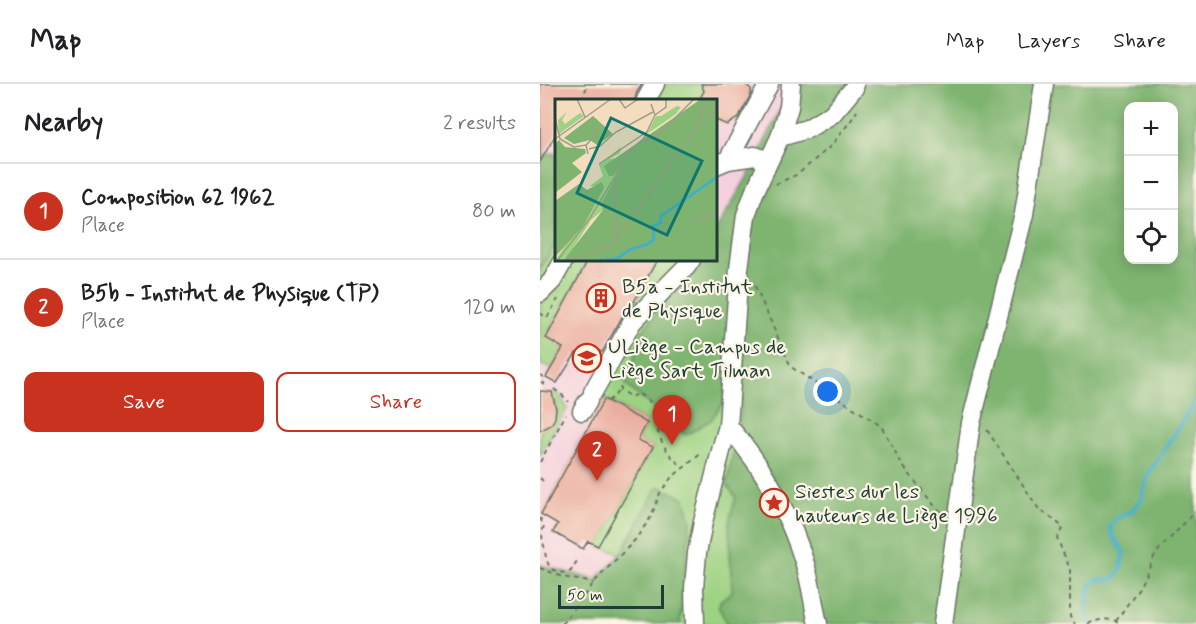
<!DOCTYPE html>
<html lang="en">
<head>
<meta charset="utf-8">
<style>
	body { margin:0; font-family:Mynerve,sans-serif; background:#f6f6f6; color:#202124 }
	.controls { position:absolute; right:18px; top:18px; display:grid; overflow:hidden; border-radius:12px; box-shadow:0 3px 15px #0003 }
	.controls button { width:54px; height:54px; display:grid; place-items:center; padding:0; border:0; border-bottom:2px solid #e0e0e0; background:#fff; color:#202124; font:30px sans-serif }
	.scale { position:absolute; left:18px; bottom:15px; width:106px; box-sizing:border-box; padding-left:6px; border:3px solid #1f3d34; border-top:0; font-size:16px; line-height:21px; white-space:nowrap; color:#1f3d34; -webkit-text-stroke:4px #fcf5e5; paint-order:stroke }
	.you { position:absolute; left:288px; top:308px; width:21px; height:21px; margin:-15px; border:4px solid #fff; border-radius:50%; background:#1a73e8; box-shadow:0 0 0 9px #1a73e833 }
	.badge { display:grid; place-items:center; width:39px; height:39px; border-radius:50%; background:#c8321e; color:#fff; font-size:20px; font-weight:700 }
	.pin { position:absolute; translate:-50% -50px; filter:drop-shadow(0 2px 3px #0008) }
	.pin::after { content:''; position:absolute; top:32px; width:21px; height:18px; background:inherit; clip-path:polygon(0 0,100% 0,50% 100%) }
	.list { margin:0; padding:0; list-style:none }
	h2 { display:flex; justify-content:space-between; align-items:center; height:78px; margin:0; padding:0 24px; font-size:26px }
	h2 small { font-size:20px; font-weight:400; color:#757577 }
	.list li { display:grid; grid-template-columns:39px 1fr auto; gap:18px; align-items:center; box-sizing:border-box; height:96px; padding:0 24px; border-top:2px solid #e0e0e0 }
	.list b { display:block; font-size:22px; white-space:nowrap }
	.list p { margin:0; font-size:20px; white-space:nowrap; color:#757577 }
	.list em { font-size:20px; font-style:normal; color:#757577 }
	.actions { display:flex; gap:12px; padding:18px 24px }
	.actions a { flex:1; padding:14px 0; border:2px solid #c8321e; border-radius:12px; text-align:center; font-size:21px; color:#c8321e }
	.actions .main { background:#c8321e; color:#fff }
	.icon { flex:none; width:33px; height:33px; fill:none; stroke:currentColor; stroke-width:2; stroke-linecap:round; stroke-linejoin:round }
	.map { position:relative; flex:none; width:656px; height:540px; overflow:hidden }
	header { display:flex; align-items:center; gap:36px; box-sizing:border-box; height:84px; padding:0 30px; background:#fff; border-bottom:2px solid #e0e0e0 }
	header strong { font-size:28px }
	nav { display:flex; gap:33px; margin-inline-start:auto; font-size:21px }
	main { display:flex }
	aside { flex:1; background:#fff }
	.map>svg:first-child { display:block }
</style>
</head>
<body>
<header>
<strong>Map</strong>
<nav><a>Map</a><a>Layers</a><a>Share</a></nav>
</header>
<main>
<aside>
<h2>Nearby<small>2 results</small></h2>
<ul class="list">
<li><span class="badge">1</span><div><b>Composition 62 1962</b><p>Place</p></div><em>80 m</em></li>
<li><span class="badge">2</span><div><b>B5b - Institut de Physique (TP)</b><p>Place</p></div><em>120 m</em></li>
</ul>
<div class="actions"><a class="main">Save</a><a>Share</a></div>
</aside>
<div class="map">
<svg width="656" height="540" viewBox="0 0 656 540">
	<rect width="100%" height="100%" fill="#fcf5e5"/>
	<filter id="ink" filterUnits="userSpaceOnUse"><feTurbulence type="fractalNoise" baseFrequency=".0167" numOctaves="2"/><feDisplacementMap in="SourceGraphic" scale="12" xChannelSelector="R" yChannelSelector="G"/><feConvolveMatrix kernelMatrix="1 2 1 2 8 2 1 2 1" color-interpolation-filters="sRGB"/></filter>
	<filter id="wash" filterUnits="userSpaceOnUse"><feTurbulence type="fractalNoise" baseFrequency=".008" numOctaves="4" result="noise"/><feDisplacementMap in="SourceGraphic" scale="24" xChannelSelector="R" yChannelSelector="G"/><feGaussianBlur stdDeviation="1.35" result="paint"/><feColorMatrix in="noise" values="0 0 0 0 0 0 0 0 0 0 0 0 0 0 0 0 0 1.4 0 .05"/><feComposite in="paint" operator="in"/></filter>
	<g filter="url(#wash)">
		<rect width="100%" height="100%" fill="#f4ddbe"/>
		<path fill="#f4cfdd" d="M0,0H253L209,90L176,146V16H16V176H156L146,351L81,470L56,496L0,481Z"/>
		<path fill="#9dd282" stroke="#5e885b" stroke-width="1.5" d="M118,0H161L164,7L159,16H110Z
			M16,159V176L0,203V185Z
			M28,176H48L6,253L23,264L11,285L0,280V215Z
			M118,176H145L82,246Z
			M153,176L199,185L201,327L187,401L196,413L189,438L192,508L180,517L179,524L188,540H140L143,498L118,403L81,470L58,462L113,363L98,356L107,339L55,309L94,240Z
			M14,307L19,310L27,324L0,371V347C16,341 23,326 11,312Z"/>
		<path fill="#7eb470" stroke="#4e7852" stroke-width="1.5" fill-rule="evenodd" d="M253,0H656V540H188L179,524L180,517L192,508L189,438L196,413L187,401L201,327L199,191L183,319L171,336L146,351L86,301L102,248L156,176H176V146L209,90ZM588,22H634V176H588Z
			M16,69V159L0,185V76L4,71Z
			M118,402L144,414L151,435L143,498L140,540H0V481L56,496L81,470Z"/>
		<g fill="none" stroke-linecap="round" stroke-linejoin="round">
			<path stroke="#45afc4" stroke-width="4.5" d="M550,540L546,525L550,503L556,496L574,495L581,485L583,467L573,452L570,443L576,435L592,427L601,416L607,392L656,317"/>
		</g>
		<g id="blocks">
			<path fill="#eaac9e" d="M0,0H102L96,10L95,16H16V50L0,78Z
				M161,0H205L211,5V10L198,34L187,41L176,36V16H159L164,7Z
				M48,176H117L91,223L82,233L62,268L54,265L48,275L36,269L17,299L6,293L23,264L6,254Z
				M0,307L12,308L16,325L15,334L11,341L0,347Z
				M64,315L107,339L98,356L113,363L58,462L48,457L43,465L13,448L18,440L1,430Z"/>
		</g>
	</g>
	<g filter="url(#ink)">
		<use href="#blocks" fill-opacity="0" stroke="#6a7564" stroke-width="1.5"/>
		<g fill="none" stroke-linecap="round" stroke-linejoin="round">
			<g stroke="#6a7564" stroke-width="21">
				<path id="minor" d="M106,16L115,0
					M240,53L267,45L292,30L314,4L315,0
					M188,76L215,72L228,77
					M176,81L188,76L229,0
					M0,209L12,197L24,176
					M53,308L92,238L146,183L151,176
					M42,327L48,317
					M188,342C223,382 248,426 264,477C271,497 273,519 278,540
					M155,540L154,504L157,469L163,438L183,359L188,342L199,185L206,131L214,109L240,53L249,23L251,0
					M403,540L431,339L484,130L504,0"/>
			</g>
			<path stroke="#6a7564" stroke-width="2" stroke-dasharray="4.5 4.5" stroke-linecap="butt" d="M42,16L47,2
				M236,100L258,90L292,61L312,35L317,27
				M215,202L251,283L341,342L363,382L393,420L402,429
				M0,229L7,234L18,215
				M0,291L3,293L1,298L5,300
				M81,293L80,306L91,313L98,309L113,320L119,337L116,342C121,358 128,373 143,382
				M14,305L22,311L29,318
				M68,317L80,306
				M447,346L498,424L523,443L517,454L530,485V533L535,540
				M0,378L26,330
				M0,394L3,397
				M0,434L4,442C1,450 2,454 4,462C7,479 7,488 27,489L31,487L38,475
				M0,484L23,493L54,499
				M576,537L600,502L616,469L656,427
				M22,540L56,496L95,456L111,433L120,409L131,394L163,368
				M548,540C559,535 565,534 576,537L578,540"/>
			<use href="#minor" stroke="#fff" stroke-width="18"/>
		</g>
	</g>
	<defs>
		<g id="building-ring" transform="scale(1.5)"><circle r="9.5" fill="#fcf5e5" stroke="#c8321e" stroke-width="1.5"/><path d="M-4-6H4V6H1V3H-1V6H-4ZM-2.5-4.3h1.7v1.8h-1.7ZM.8-4.3h1.7v1.8H.8ZM-2.5-1h1.7V.8h-1.7ZM.8-1h1.7V.8H.8Z" fill="#c8321e"/></g>
		<g id="university-ring" transform="scale(1.5)"><circle r="9.5" fill="#fcf5e5" stroke="#c8321e" stroke-width="1.5"/><path d="M0-5L7-2L0 1L-7-2ZM-4 1L0 2.5L4 1V4Q0 6-4 4Z" fill="#c8321e"/></g>
		<g id="sight-ring" transform="scale(1.5)"><circle r="9.5" fill="#fcf5e5" stroke="#c8321e" stroke-width="1.5"/><path d="M0-6L1.8-2.2L6-1.7L2.9 1.2L3.7 5.4L0 3.3L-3.7 5.4L-2.9 1.2L-6-1.7L-1.8-2.2Z" fill="#c8321e"/></g>
	</defs>
	<g fill-rule="evenodd">
		<use href="#building-ring" x="61" y="214"/>
		<use href="#university-ring" x="47" y="274"/>
		<use href="#sight-ring" x="234" y="419"/>
	</g>
	<g text-anchor="middle" stroke-width="4.5" stroke-linejoin="round" paint-order="stroke">
		<g font-size="21" fill="#1f3d34" stroke="#fcf5e5" text-anchor="start">
			<text x="82" y="209">B5a - Institut<tspan x="82" dy="24">de Physique</tspan></text>
			<text x="68" y="269">ULiège - Campus de<tspan x="68" dy="24">Liège Sart Tilman</tspan></text>
			<text x="255" y="414">Siestes dur les<tspan x="255" dy="24">hauteurs de Liège 1996</tspan></text>
		</g>
	</g>
	<g transform="translate(15 15)">
		<rect width="162" height="162" fill="#f4ddbe"/>
		<path d="M122,7L126,8L121,15L92,35L101,17H106ZM12,13L7,21L10,25L25,14L29,17L4,35L3,21ZM66,48L65,54L69,52L54,60L72,58L48,111L36,121L12,159L0,162L49,89L35,87L48,77L44,66Z" fill="#9dd282"/>
		<path d="M146,0H162V162H8L48,111L47,103L69,64L58,77H54L49,67ZM38,17L58,35L42,46L35,41L19,45L9,39ZM4,41L10,48L30,50L31,54L17,64L27,73L0,94V45ZM47,83L49,89L28,127L0,158V102L24,85L32,91Z" fill="#7eb470"/>
		<path fill="none" stroke="#45afc4" stroke-width="3" d="M44,162L63,159L74,151L93,145L99,140L98,127L105,124L106,117L162,78"/>
		<path fill="none" stroke="#9f9d87" stroke-width="1.5" d="M22,0L30,18M64,0L70,9L83,0M100,16L111,8V0M0,19L5,40L19,48L31,46L33,55M143,24L152,0M0,40L56,0M87,42L99,40L139,0M31,46L41,36L38,28M34,50L45,47L61,33L98,13M44,65L93,32M60,79L61,141M138,127L139,122L162,114M2,162L29,158L59,144L141,29L162,9M2,162L35,119L76,51L89,39L100,16L96,5"/>
		<path fill="#0f766e" fill-opacity="0.15" stroke="#0f766e" stroke-width="3" d="M56,19L147,62L112,136L22,94Z"/>
		<rect width="162" height="162" fill="none" stroke="#1f3d34" stroke-width="3"/>
	</g>
</svg>
<div class="controls">
<button>+</button>
<button>−</button>
<button><svg class="icon" aria-label="locate" viewBox="0 0 24 24"><circle cx="12" cy="12" r="6"/><path d="M12 2v4M12 18v4M2 12h4M18 12h4"/></svg></button>
</div>
<div class="scale">50 m</div>
<div class="you"></div>
<div class="pin badge" style="left:132px;top:361px">1</div>
<div class="pin badge" style="left:57px;top:397px">2</div>
</div>
</main>
</body>
</html>
